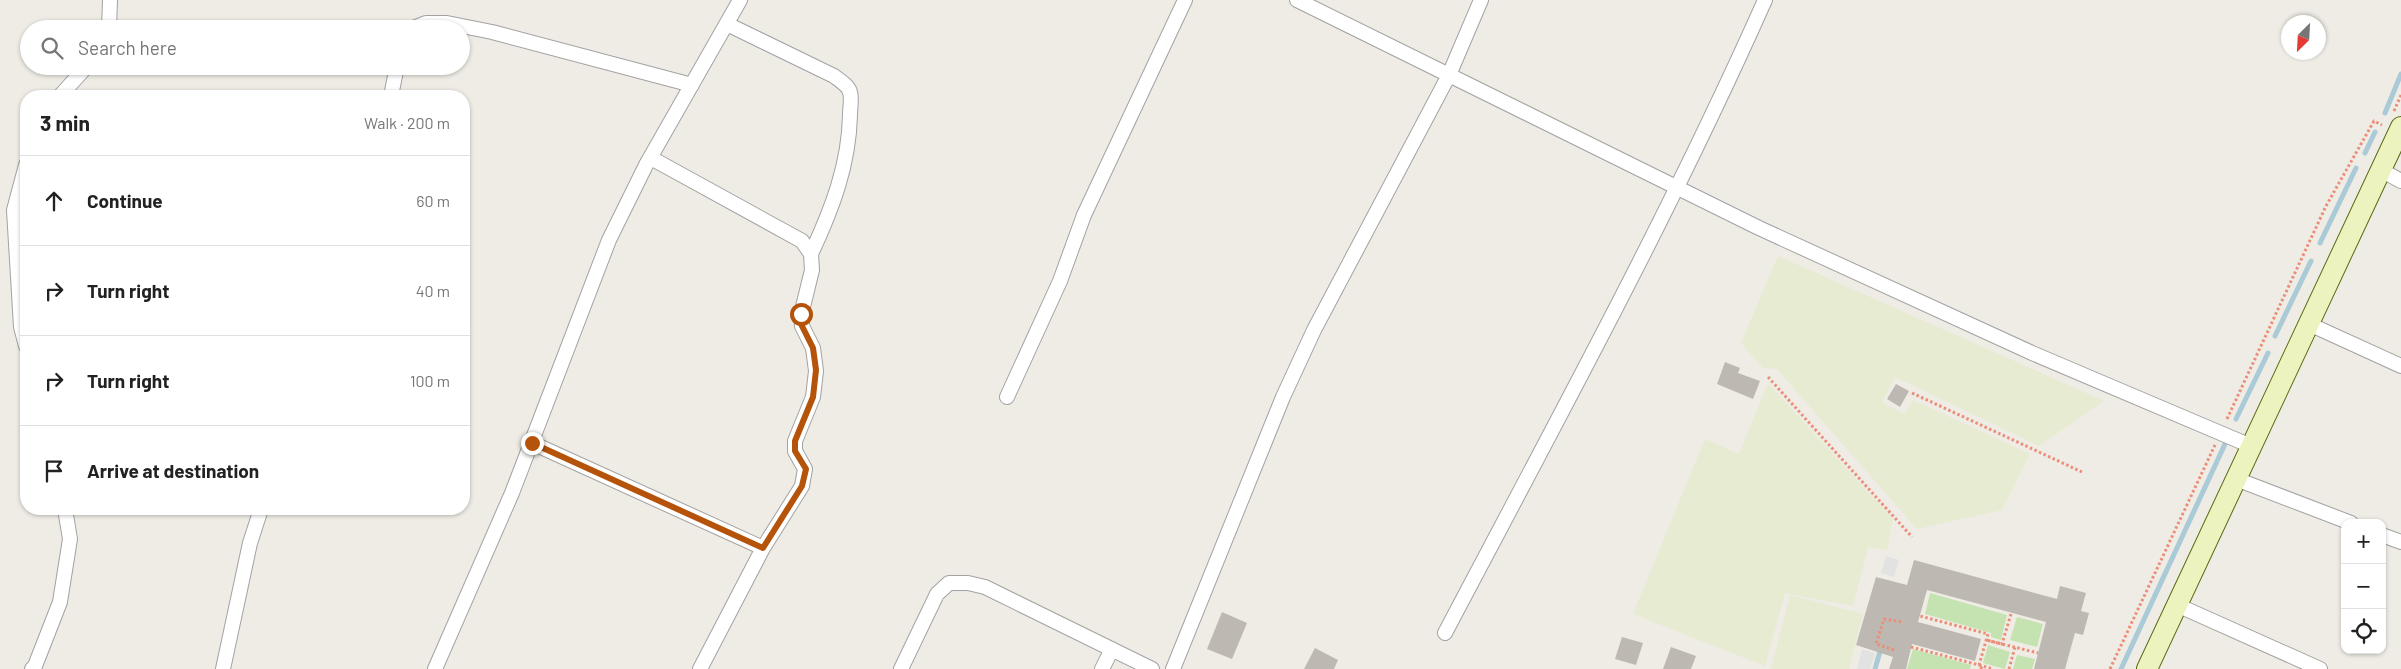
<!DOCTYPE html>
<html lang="en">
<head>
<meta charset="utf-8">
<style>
	body { margin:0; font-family:Barlow,sans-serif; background:#f2f2f2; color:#222 }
	.controls { position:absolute; right:15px; bottom:15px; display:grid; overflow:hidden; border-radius:10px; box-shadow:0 1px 4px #0004 }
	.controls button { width:45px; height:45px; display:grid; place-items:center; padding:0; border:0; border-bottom:1px solid #e0e0e0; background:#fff; color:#222; font:25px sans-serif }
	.compass { position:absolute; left:2281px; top:15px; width:45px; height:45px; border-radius:50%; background:#fff; box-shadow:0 1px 4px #0004; rotate:204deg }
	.stop { position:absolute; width:15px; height:15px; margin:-11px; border:4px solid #b45309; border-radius:50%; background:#fff }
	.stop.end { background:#b45309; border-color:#fff; box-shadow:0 1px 5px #0008 }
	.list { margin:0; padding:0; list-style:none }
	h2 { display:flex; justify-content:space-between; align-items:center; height:65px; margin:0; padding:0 20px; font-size:21px }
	h2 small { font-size:16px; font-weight:400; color:#767676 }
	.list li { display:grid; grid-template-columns:32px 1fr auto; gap:15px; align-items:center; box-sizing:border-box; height:90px; padding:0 20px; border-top:1px solid #e0e0e0 }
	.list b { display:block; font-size:19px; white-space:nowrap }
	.list em { font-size:16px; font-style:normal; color:#767676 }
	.icon { flex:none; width:28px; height:28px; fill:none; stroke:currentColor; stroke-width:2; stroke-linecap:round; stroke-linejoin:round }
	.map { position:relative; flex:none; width:2401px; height:669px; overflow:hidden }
	.search { position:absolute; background:#fff; box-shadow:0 1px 4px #0004; left:20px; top:20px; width:450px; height:55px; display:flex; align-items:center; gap:12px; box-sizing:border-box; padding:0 18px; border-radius:28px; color:#767676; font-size:19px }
	.panel { position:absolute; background:#fff; box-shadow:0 1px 4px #0004; left:20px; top:90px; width:450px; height:425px; border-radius:20px }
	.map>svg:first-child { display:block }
</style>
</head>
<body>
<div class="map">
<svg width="2401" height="669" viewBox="0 0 2401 669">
	<rect width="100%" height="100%" fill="#eeece5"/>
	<path fill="#e7ebd2" d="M1778,256L2104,401L2039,446L1895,377L1882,403L1905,414L1913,400L2030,454L2002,510L1917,529L1777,369L1763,368L1741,343Z
		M1768,383L1893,519L1887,550L1868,547L1853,606L1785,593L1765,666L1633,614L1705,439L1739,454Z
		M1790,595L1863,614L1849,669H1771Z"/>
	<path fill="#c5e3b0" d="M1930,593L2007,615L2001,640L1991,637V633L1925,614Z
		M2017,617L2043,624L2037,647L2010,640Z
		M1988,645L2010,652L2005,669L1983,663Z
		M1913,649L1971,665L1970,669H1907Z
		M2017,655L2035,659L2032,669H2013Z"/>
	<path fill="#e2e2e2" d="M1886,556L1899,560L1894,577L1881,573Z
		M1862,649L1875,653L1870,669H1857Z"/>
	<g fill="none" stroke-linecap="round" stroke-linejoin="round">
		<path stroke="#aacad7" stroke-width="5" d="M2385,113L2401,74
			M2365,153L2375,132
			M2320,243L2356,168
			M2275,336L2311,261
			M2236,419L2268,353
			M1875,669L1881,648
			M2121,669L2225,444"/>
	</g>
	<path fill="#beb8b2" d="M1725,362L1740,368L1738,373L1760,381L1753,399L1717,384Z
		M1896,384L1909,391L1900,407L1887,399Z
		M1914,560L2057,599L2060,586L2086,593L2081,611L2089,613L2083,635L2075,633L2065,669H2034L2046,622L1927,590L1918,622L1981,639L1975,661L1912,644L1906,669H1889L1893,657L1856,645L1876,577L1907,585Z
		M1222,612L1247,623L1232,659L1207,649Z
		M1622,637L1643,643L1636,665L1615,659Z
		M1671,647L1696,656L1691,669H1663Z
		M1315,648L1338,660L1334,669H1304Z"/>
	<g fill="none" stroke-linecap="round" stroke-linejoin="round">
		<g stroke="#a2a2a2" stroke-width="16">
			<path id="street" d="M1297,0L1759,228L2032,353L2251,446
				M727,24L834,76C839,80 848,85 850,92C852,98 850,108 850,115C849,165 832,209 811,254
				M109,29L110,0
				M411,29L426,23H447L492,32L692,85
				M60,96L87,66
				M391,96L397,66
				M651,158L802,241L811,254L812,270L801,315L802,326L813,348L816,371L813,397L795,441V451L805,469L802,486L763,548L700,669
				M26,165L14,210L21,327L26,346
				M2381,170L2401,181
				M2309,324L2401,366
				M1007,397L1060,281L1084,215L1185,0
				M532,443L763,548
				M2236,479L2351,523
				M2382,535L2401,542
				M2177,605L2320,669
				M1445,633C1555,424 1669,216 1765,0
				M32,669L35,666L60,602L70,539L65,509
				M223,669L250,543L261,509
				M435,669L512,493L609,240L646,165L740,0
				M901,669L937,594L949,583H968L985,587L1152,669
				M1102,669L1112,649
				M1173,669L1283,397L1314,330L1449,75L1481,0"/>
		</g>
		<g stroke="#5a6a10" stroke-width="22">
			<path id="secondary" d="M2147,669L2401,127"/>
		</g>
		<path stroke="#ec8d78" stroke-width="3" stroke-dasharray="2.5 2.5" stroke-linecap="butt" d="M2394,111L2401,95
			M1768,377L1912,537
			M1912,393L2082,472
			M2227,419L2326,206L2374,121L2382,125
			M2011,614L2002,644L1986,640L2038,653
			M1911,647L1979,665L1988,634L1920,616
			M1894,650L1876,644L1884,619L1902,622
			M1982,669L1979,665L1993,669
			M2009,669L2015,647
			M2110,669L2215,445"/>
		<use href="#street" stroke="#fff" stroke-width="14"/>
		<use href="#secondary" stroke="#ecf3be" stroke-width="20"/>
	</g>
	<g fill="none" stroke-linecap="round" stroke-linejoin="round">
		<path stroke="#b45309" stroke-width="6" d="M532,443L763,548L802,486L806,469L795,451V441L813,397L816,370L813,348L802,326L801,314"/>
	</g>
</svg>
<div class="controls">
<button>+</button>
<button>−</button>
<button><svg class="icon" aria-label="locate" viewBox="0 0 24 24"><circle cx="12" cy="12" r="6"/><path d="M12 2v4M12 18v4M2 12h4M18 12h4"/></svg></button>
</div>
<svg class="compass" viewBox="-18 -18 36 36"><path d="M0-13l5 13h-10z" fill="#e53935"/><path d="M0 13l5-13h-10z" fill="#767676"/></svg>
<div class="stop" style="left:801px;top:314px"></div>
<div class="stop end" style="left:532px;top:443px"></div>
<div class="search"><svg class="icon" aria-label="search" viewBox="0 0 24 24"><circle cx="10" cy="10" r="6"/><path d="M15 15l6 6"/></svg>Search here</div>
<section class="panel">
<h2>3 min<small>Walk · 200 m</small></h2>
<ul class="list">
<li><svg class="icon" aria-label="ahead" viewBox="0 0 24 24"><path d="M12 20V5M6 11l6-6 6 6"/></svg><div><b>Continue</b></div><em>60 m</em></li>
<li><svg class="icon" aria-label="right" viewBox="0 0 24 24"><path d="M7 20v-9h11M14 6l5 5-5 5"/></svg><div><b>Turn right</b></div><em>40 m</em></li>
<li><svg class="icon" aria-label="right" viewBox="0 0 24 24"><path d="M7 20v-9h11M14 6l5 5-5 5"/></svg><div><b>Turn right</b></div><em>100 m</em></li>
<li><svg class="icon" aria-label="arrive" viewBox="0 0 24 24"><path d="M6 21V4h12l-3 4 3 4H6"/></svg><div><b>Arrive at destination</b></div></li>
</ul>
</section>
</div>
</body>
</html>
